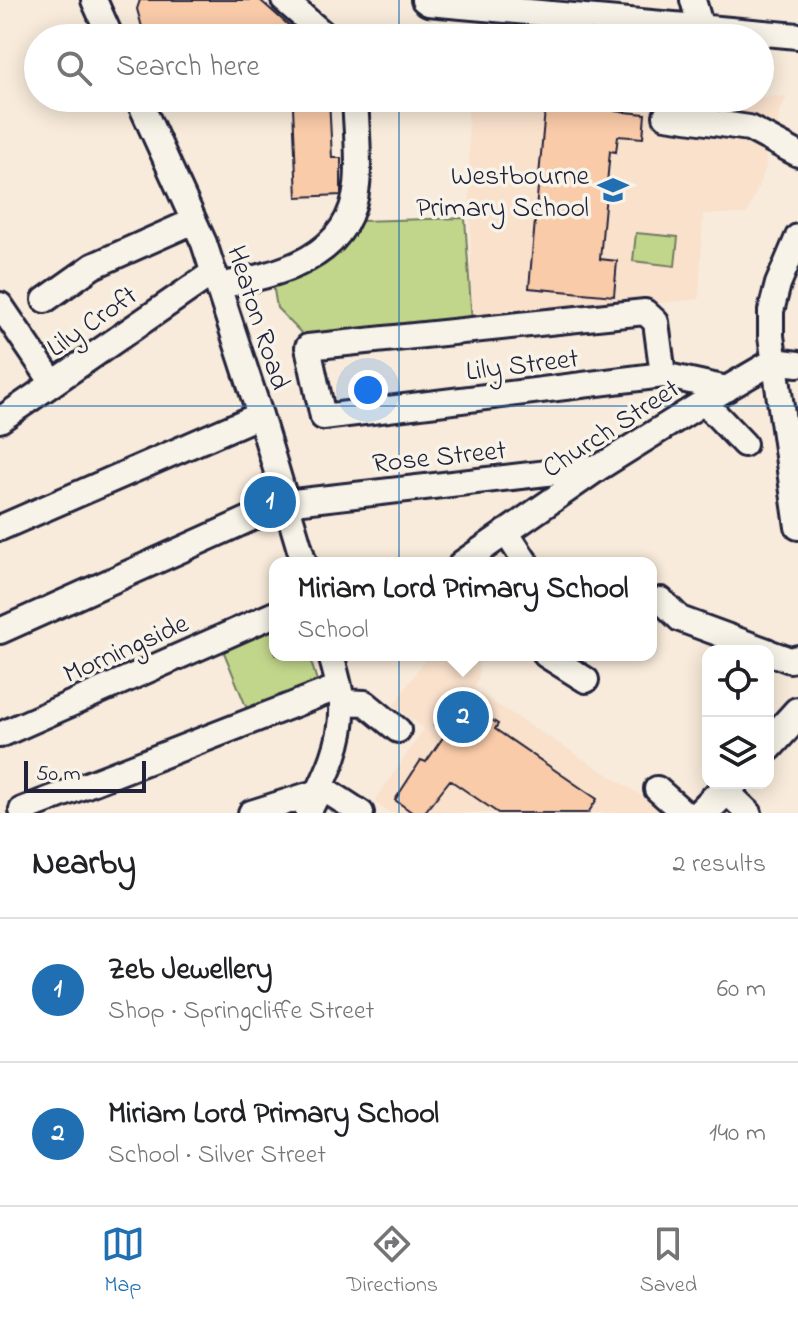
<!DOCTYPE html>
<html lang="en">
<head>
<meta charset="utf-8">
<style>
	body { margin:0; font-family:"Indie Flower",sans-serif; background:#f2f2f2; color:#202124 }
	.controls { position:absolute; right:24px; bottom:24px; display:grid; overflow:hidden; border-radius:16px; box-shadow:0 4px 20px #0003 }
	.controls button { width:72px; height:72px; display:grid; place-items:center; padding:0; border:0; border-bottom:2px solid #e0e0e0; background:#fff; color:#202124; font:40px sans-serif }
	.scale { position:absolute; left:24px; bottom:20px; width:122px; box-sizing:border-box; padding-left:8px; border:4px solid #22223b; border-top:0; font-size:22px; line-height:28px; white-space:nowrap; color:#22223b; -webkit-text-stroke:6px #f7f3e8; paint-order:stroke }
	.you { position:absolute; left:368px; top:390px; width:28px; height:28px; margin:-20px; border:6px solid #fff; border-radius:50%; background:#1a73e8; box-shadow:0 0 0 12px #1a73e833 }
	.badge { display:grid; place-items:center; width:52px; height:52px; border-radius:50%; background:#1f6fb2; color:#fff; font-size:26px; font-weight:700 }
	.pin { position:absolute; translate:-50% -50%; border:4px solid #fff; box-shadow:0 2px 8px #0006 }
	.popup { position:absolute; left:269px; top:557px; width:388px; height:104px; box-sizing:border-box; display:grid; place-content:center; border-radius:16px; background:#fff; filter:drop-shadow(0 2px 6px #0005); font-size:26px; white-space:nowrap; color:#757577 }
	.popup b { font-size:30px; color:#202124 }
	.popup::after { content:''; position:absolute; left:50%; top:100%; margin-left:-16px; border:16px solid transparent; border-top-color:#fff }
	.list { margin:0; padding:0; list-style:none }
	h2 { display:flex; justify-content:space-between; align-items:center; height:104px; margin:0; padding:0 32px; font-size:34px }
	h2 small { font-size:26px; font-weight:400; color:#757577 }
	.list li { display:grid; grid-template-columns:52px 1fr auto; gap:24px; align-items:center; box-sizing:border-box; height:144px; padding:0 32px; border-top:2px solid #e0e0e0 }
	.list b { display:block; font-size:30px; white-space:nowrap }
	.list p { margin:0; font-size:26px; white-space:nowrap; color:#757577 }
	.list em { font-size:26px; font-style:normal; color:#757577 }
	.icon { flex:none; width:44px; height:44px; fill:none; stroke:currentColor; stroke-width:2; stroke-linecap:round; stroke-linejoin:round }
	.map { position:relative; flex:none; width:798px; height:813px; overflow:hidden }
	.search { position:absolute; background:#fff; box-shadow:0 4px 20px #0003; left:24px; right:24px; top:24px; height:88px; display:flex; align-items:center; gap:20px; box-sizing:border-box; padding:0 28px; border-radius:44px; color:#757577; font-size:30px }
	.sheet { height:392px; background:#fff }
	nav { display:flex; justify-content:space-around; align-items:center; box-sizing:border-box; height:112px; border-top:2px solid #e0e0e0; background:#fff; font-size:22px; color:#757577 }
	nav a { display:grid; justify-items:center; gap:4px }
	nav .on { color:#1f6fb2 }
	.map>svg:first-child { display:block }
</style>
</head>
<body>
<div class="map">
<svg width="798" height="813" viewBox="0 0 798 813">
	<rect width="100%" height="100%" fill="#f8ebdb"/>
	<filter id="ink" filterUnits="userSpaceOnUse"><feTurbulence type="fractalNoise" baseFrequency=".0125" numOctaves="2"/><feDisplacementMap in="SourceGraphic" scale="16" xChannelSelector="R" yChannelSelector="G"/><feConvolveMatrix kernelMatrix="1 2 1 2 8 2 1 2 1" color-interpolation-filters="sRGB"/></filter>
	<g filter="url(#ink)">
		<path fill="#f9e1cc" d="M787,96L779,114L778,125L765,150L766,167L747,214H703L699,299L472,323L468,98L702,99Z
			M428,655H477L479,675L474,690L669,813H390L374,802L424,729L394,705Z"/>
		<path fill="#c2d68b" stroke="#727c63" stroke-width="2" d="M465,218L472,323L310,342L277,308L273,284L359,221Z
			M636,233L678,237L675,266L633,261Z
			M275,628V655H309L317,681L247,709L223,650Z"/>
		<path fill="#facba9" stroke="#22223b" stroke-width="2" d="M140,0H260L303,38H232L227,34L224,38H209L207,36L145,38L137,9Z
			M480,25L545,33L544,38H479Z
			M282,98H329L332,158H341V195L297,197L293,107H283Z
			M546,98L616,100L615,111L645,114L643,138L618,136L616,152L610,151L600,259L617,261L614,296L529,288Z
			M453,695L498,724L495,729L597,799L588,813H498L450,780L424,813H413L395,800L421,760L426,762L446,733L434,725Z"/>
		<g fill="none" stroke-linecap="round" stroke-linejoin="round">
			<g stroke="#22223b" stroke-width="30">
				<path id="minor" d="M94,0L111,38
					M284,0L328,38
					M424,0L428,3L798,36
					M693,0L701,28
					M138,98L204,243L260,415L304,563
					M666,116L749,128L798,154
					M798,237L778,284L771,311V336L798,527
					M219,286C279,274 350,259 357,185C360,160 356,124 355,98
					M45,300L93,266L194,221
					M0,305L53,383
					M663,375L656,322L645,312L308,347L323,417L663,375L727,389
					M704,402L744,444
					M0,420L214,272
					M0,528L260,415
					M506,532L526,563
					M462,563L600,467L704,402L774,361L798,364
					M661,600L680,619L767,651
					M0,631L285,503L600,467
					M768,652L790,660L798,658
					M546,655L586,680
					M342,702L365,703L398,730
					M0,735L275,614
					M321,787L361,813
					M657,789L684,813
					M725,790L749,813
					M22,810L339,687
					M251,813L318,792
					M308,813C325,779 344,744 342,705C341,689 335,671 331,655"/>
			</g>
			<g stroke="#22223b" stroke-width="36">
				<path id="major" d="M768,746L798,713
					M702,813L732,783"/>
			</g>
			<use href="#minor" stroke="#f7f3e8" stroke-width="24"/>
			<use href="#major" stroke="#f7f3e8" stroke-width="30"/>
		</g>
	</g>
	<path fill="none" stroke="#1f6fb2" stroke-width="2" stroke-opacity="0.55" d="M399,0V38M399,98V813M0,406H798"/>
	<defs>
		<g id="school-bare" transform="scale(2.4)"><path d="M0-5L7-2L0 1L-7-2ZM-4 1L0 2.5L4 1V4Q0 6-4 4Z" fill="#1f6fb2" stroke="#f7f3e8" stroke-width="2.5" paint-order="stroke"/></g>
	</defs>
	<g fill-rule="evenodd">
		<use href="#school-bare" x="613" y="190"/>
	</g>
	<g text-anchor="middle" stroke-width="7" stroke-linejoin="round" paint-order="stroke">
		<g font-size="28" fill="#22223b" stroke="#f7f3e8" text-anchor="end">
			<text x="589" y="184">Westbourne<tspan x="589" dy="32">Primary School</tspan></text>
		</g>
		<g font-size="28" fill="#22223b" stroke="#f7f3e8">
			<text transform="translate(260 317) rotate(72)" y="10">Heaton Road</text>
			<text transform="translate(91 320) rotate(-35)" y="10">Lily Croft</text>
			<text transform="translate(522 363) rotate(-7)" y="10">Lily Street</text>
			<text transform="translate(610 427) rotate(-33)" y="10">Church Street</text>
			<text transform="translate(439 455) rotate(-6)" y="10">Rose Street</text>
			<text transform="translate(125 647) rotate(-24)" y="10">Morningside</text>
		</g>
	</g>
</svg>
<div class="controls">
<button><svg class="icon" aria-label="locate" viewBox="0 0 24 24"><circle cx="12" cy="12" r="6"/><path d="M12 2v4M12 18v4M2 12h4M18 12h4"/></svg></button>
<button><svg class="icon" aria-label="layers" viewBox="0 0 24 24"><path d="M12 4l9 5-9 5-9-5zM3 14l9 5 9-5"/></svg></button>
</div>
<div class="scale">50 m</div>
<div class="you"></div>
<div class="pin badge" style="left:270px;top:502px">1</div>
<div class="pin badge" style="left:463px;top:717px">2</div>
<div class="popup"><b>Miriam Lord Primary School</b>School</div>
<div class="search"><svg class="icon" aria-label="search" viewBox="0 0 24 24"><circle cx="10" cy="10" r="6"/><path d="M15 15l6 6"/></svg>Search here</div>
</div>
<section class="sheet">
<h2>Nearby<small>2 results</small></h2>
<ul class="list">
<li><span class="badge">1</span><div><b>Zeb Jewellery</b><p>Shop · Springcliffe Street</p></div><em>60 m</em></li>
<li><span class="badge">2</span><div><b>Miriam Lord Primary School</b><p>School · Silver Street</p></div><em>140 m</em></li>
</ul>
</section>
<nav>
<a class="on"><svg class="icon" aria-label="map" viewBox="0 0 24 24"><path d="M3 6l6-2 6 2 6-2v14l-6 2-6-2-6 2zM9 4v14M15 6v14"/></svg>Map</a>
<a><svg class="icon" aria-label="directions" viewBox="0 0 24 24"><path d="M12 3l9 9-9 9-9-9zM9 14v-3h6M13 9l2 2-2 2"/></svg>Directions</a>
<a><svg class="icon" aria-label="saved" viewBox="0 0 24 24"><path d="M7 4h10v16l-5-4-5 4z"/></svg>Saved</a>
</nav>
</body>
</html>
